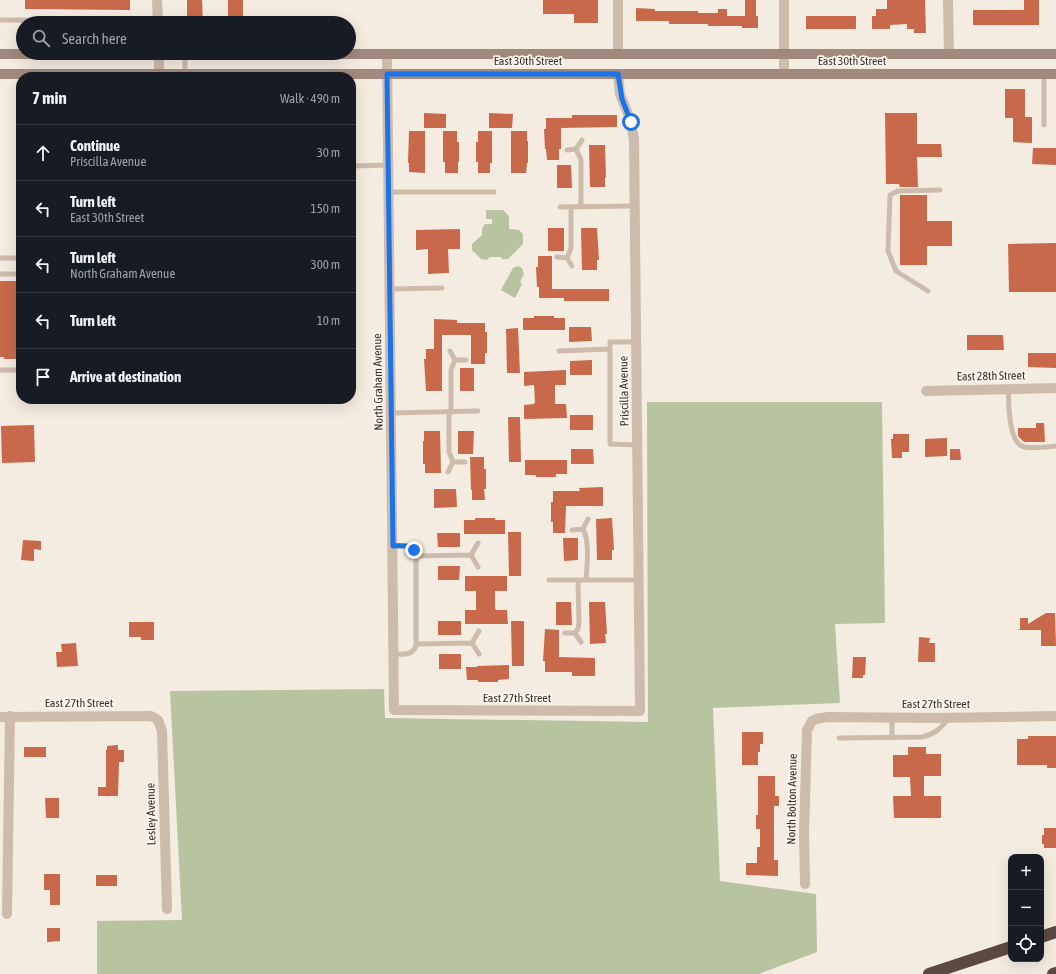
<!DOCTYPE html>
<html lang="en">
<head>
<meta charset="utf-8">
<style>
	body { margin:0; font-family:"Asap Condensed",sans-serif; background:#242831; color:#f1f3f6 }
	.controls { position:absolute; right:12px; bottom:12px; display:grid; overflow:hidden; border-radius:8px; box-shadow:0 4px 16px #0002 }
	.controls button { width:36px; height:36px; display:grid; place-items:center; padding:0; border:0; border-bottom:1px solid #363941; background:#171b24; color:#f1f3f6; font:20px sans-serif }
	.stop { position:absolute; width:12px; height:12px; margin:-9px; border:3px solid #1a73e8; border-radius:50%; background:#fff }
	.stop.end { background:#1a73e8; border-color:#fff; box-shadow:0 1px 4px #0008 }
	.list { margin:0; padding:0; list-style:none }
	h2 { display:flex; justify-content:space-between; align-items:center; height:52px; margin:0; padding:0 16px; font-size:17px }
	h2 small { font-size:13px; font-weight:400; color:#9ea1a6 }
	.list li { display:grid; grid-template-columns:26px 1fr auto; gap:12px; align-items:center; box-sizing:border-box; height:56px; padding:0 16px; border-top:1px solid #363941 }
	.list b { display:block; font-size:15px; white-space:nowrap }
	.list p { margin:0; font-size:13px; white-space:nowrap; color:#9ea1a6 }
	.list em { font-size:13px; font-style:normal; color:#9ea1a6 }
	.icon { flex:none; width:22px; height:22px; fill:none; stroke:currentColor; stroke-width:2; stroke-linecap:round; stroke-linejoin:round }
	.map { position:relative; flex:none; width:1056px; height:974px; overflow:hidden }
	.search { position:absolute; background:#171b24; box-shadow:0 4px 16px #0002; left:16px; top:16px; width:340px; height:44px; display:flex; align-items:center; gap:10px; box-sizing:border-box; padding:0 14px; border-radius:22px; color:#9ea1a6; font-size:15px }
	.panel { position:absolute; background:#171b24; box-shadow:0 4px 16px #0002; left:16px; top:72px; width:340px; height:332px; border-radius:16px }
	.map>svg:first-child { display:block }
</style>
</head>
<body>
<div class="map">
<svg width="1056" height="974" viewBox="0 0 1056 974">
	<rect width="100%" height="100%" fill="#f4ebe1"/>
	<path fill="#b8c4a0" d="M486,210H503L509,216V229L519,230L523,234V244L508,259H502L501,257H490L487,260L481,259L472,250V244L482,235V228L485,224H492V219H486Z
		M518,266L522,268L524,274L520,282L522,284L515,298L501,290L513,268Z
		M647,402H882L885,623L835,624L840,703L713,708L720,881L816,894L817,952L759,974H97V921L182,920L170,691L384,689L385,718L648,722Z"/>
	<path fill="#c8694b" d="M25,0H130V10L25,9Z
		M187,0H202L203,23H187Z
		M228,0H243V23H228Z
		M543,0H598V23H574V14H543Z
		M745,0H756V16H758V28H742V26H708V24H669V21H636V8L655,9V11H698V13H718V9H727V16H745Z
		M887,0H925L926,33H914V29H907V24L890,25V29H872V16H876V9H887Z
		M1024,0H1039V25H973V10H1024Z
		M806,16H856V29H806Z
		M1005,89H1025V117H1032V143L1013,142V118H1005Z
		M424,113L446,114V128H424Z
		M489,113L513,114L512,128H489Z
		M885,113H917V144H941L942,157H917L918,187H900L899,184H886Z
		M572,115H617V127L561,128V149H559V160H547L546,149H545L544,129H546V118H572Z
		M409,131H425V173L409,172V163H408Z
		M443,131H457V142H459V162H458V173H445V162H443Z
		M478,131H492V163H490V173H478V162H476V142H478Z
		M511,131H527V141H528V163H527L526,173H511Z
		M589,145H605L606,177L605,178V187H590Z
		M1033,148H1056V165L1032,164Z
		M557,165H571L572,188H557Z
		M900,195H927V221H952V246H927V265H900Z
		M548,228H564V251H548Z
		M581,228H597L599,260H597V270H582Z
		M460,229V249H448L449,273L428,274V249L416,250V230Z
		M1056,243V292H1009L1008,244Z
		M538,256H552V289H609V301H564V298H539V287H537L536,267H538Z
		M0,281H21V359H4V357H0Z
		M534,316H554V318H565V330H523V318H534Z
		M434,319L457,320V323H485V332H487V353H485V364H471V335H442V391H426L424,359H426V349H434Z
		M569,327H591L592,341L569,342Z
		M518,328L520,373H507L506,329Z
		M967,335H1003L1004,350H967Z
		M1028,353H1056V368L1028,367Z
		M592,360V375H570V361Z
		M460,368H474V391H460Z
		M566,370V385H555V404H566L567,418L524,419V405L534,404V403H535L534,385L524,386V372Z
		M570,415H593V430H570Z
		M508,417H520L521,462H509Z
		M1036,423H1044L1045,442H1024L1018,436V428H1036Z
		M34,425L35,462L2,463L1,426Z
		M424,431H440L441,473H425V464H423V441H424Z
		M458,431H474L473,454H458Z
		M893,434H909V452H902V458H892L891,439H893Z
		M947,438V456L925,457V439Z
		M571,449H593L594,464H571Z
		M950,449H960L961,460H950Z
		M470,457H484V469H486V489H484L485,500H472V490H471Z
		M525,460H567V474H556V477H536V475H525Z
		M603,487V506H566L565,533H553V522H551V502H553V491H580L579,488Z
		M434,489H456L457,507L434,508Z
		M475,518H495V520H505V534H464V520H475Z
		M612,518L614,550H612V560H597L596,519Z
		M508,532H521V576H509Z
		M437,533H460V547H438Z
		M563,538H578V560L564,561Z
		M23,540L41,541V550L34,549V561L21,560Z
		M438,566H460L459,580H438Z
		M465,576H507V591H495V608L496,610H507L508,624H465V610H476V591H465Z
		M556,602H571L572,625H556Z
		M589,602H605L607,634H605L606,643L590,644Z
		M1046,613H1055L1056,646H1041V630H1017L1020,629V618H1028V624Z
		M438,621H461V635H438Z
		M511,621H524V666H512Z
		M129,622H154V640H141V637H129Z
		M545,629L559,630V657L595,658V676H572V672H545V661H543Z
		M919,637L930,638L929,643H935V662H918Z
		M76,643L78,666L57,667L56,652H62L61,644Z
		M439,654H461V669H439Z
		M853,657H866L865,675H863V678H852Z
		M509,665V679L498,680V682H478V680H467L466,667H477V666Z
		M742,732H763V744H760V752H758V765H742Z
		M1028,736H1056V768H1047V765H1017V739H1028Z
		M118,745V750H124V762H119L118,796H98V787H106V750H107V746Z
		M24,747H46V757H24Z
		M908,747H926V754H941V776H924V796H941V818H894L893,796H911L910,777H893V755H908Z
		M758,776H775V796H779V806H774V860H778V876L746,875V863H757V847H760V829H756V815H758Z
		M45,798H59V818H46Z
		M1044,828H1056V848H1044V844H1042V835H1044Z
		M44,874H60V905H50V890H44Z
		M96,875H117V886H96Z
		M47,928H60V941L47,942Z"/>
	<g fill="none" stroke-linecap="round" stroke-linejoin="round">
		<path stroke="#cdbbac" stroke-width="5" d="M0,20L158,21
			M185,53V74
			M1044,74V125
			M576,149L581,160V206
			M576,149L582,140
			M567,150L576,149
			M351,166L389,165
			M389,192H494
			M560,207L635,206
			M557,257L567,258
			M0,258H21
			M567,258L571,248V207
			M567,258L572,266
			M0,274H14
			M390,289L442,288
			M928,291L896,271L888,251L890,195L898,191L940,190
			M636,342H610V444L637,445
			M450,351L455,360
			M559,351L610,349
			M455,360H466
			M0,370H21
			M1008,388C1009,402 1008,440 1022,446C1027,449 1049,447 1056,446
			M449,412V452L453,462
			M451,412V370L455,360
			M391,413L478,411
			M453,462H465
			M448,472L453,462
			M583,529C590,541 587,566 586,580
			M583,529L588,519
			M572,530L583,529
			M393,546C403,546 412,544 416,556V646C412,656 403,654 394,654
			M471,555L478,567
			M471,555L478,543
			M416,556L471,555
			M549,580H639
			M565,633H575
			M575,633L578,629L579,622L578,580
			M575,633L581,642
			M472,643L479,631
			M472,643L479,654
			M417,644L472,643
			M892,718V737
			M839,738L922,737C935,734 940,729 948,719"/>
		<path stroke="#cdbbac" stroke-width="10" d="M157,0L158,23
			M618,0V54
			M784,0V74
			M948,0L949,54
			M387,54L394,710L640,711L634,139L630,119L620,94L618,74
			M159,74V53
			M926,391L1056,388
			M0,717L151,716L158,720L162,731L167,909
			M805,884L804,833L807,730L812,721L816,719L828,717L937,718L1056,716
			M7,914L10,716"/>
		<path stroke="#a18a7d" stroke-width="10" d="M0,54H1056
			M0,74H1056"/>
		<path stroke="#5c4a42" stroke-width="12" d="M1041,937L1056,932
			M929,974L1011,947
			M1053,974L1056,973"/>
	</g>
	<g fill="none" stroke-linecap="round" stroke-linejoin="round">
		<path stroke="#1a73e8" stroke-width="5" d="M414,550C409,544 400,546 393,546L387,74H618L622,99L631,122"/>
	</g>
	<g text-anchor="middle" stroke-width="3.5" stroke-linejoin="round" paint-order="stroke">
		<g font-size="12" fill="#3b302b" stroke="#fbf5ee">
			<text x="528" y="65">East 30th Street</text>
			<text x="852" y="65">East 30th Street</text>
			<text transform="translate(991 376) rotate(-1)" y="4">East 28th Street</text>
			<text transform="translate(378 382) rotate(-91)" y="4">North Graham Avenue</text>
			<text transform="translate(624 391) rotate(-91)" y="4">Priscilla Avenue</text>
			<text x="517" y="702">East 27th Street</text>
			<text x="79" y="707">East 27th Street</text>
			<text x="936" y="708">East 27th Street</text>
			<text transform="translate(792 799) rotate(-89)" y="4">North Bolton Avenue</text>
			<text transform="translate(151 814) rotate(-91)" y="4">Lesley Avenue</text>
		</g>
	</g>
</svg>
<div class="controls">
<button>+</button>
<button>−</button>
<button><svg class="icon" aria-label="locate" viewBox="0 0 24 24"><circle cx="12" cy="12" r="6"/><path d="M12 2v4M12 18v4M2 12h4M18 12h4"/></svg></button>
</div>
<div class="stop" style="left:631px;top:122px"></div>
<div class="stop end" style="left:414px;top:550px"></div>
<div class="search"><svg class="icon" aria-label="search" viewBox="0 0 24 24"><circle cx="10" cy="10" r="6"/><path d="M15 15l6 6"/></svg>Search here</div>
<section class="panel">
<h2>7 min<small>Walk · 490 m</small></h2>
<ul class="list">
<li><svg class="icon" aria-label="ahead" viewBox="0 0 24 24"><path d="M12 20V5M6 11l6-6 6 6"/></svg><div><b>Continue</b><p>Priscilla Avenue</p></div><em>30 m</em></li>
<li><svg class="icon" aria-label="left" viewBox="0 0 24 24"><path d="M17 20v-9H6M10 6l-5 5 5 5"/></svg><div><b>Turn left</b><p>East 30th Street</p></div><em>150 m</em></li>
<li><svg class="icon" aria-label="left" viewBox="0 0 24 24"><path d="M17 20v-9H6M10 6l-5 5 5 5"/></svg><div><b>Turn left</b><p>North Graham Avenue</p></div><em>300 m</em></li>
<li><svg class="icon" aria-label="left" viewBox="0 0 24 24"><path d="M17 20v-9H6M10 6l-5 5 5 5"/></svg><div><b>Turn left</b></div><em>10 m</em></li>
<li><svg class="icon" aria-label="arrive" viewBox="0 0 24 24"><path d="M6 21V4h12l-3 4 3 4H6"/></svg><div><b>Arrive at destination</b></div></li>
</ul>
</section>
</div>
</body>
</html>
